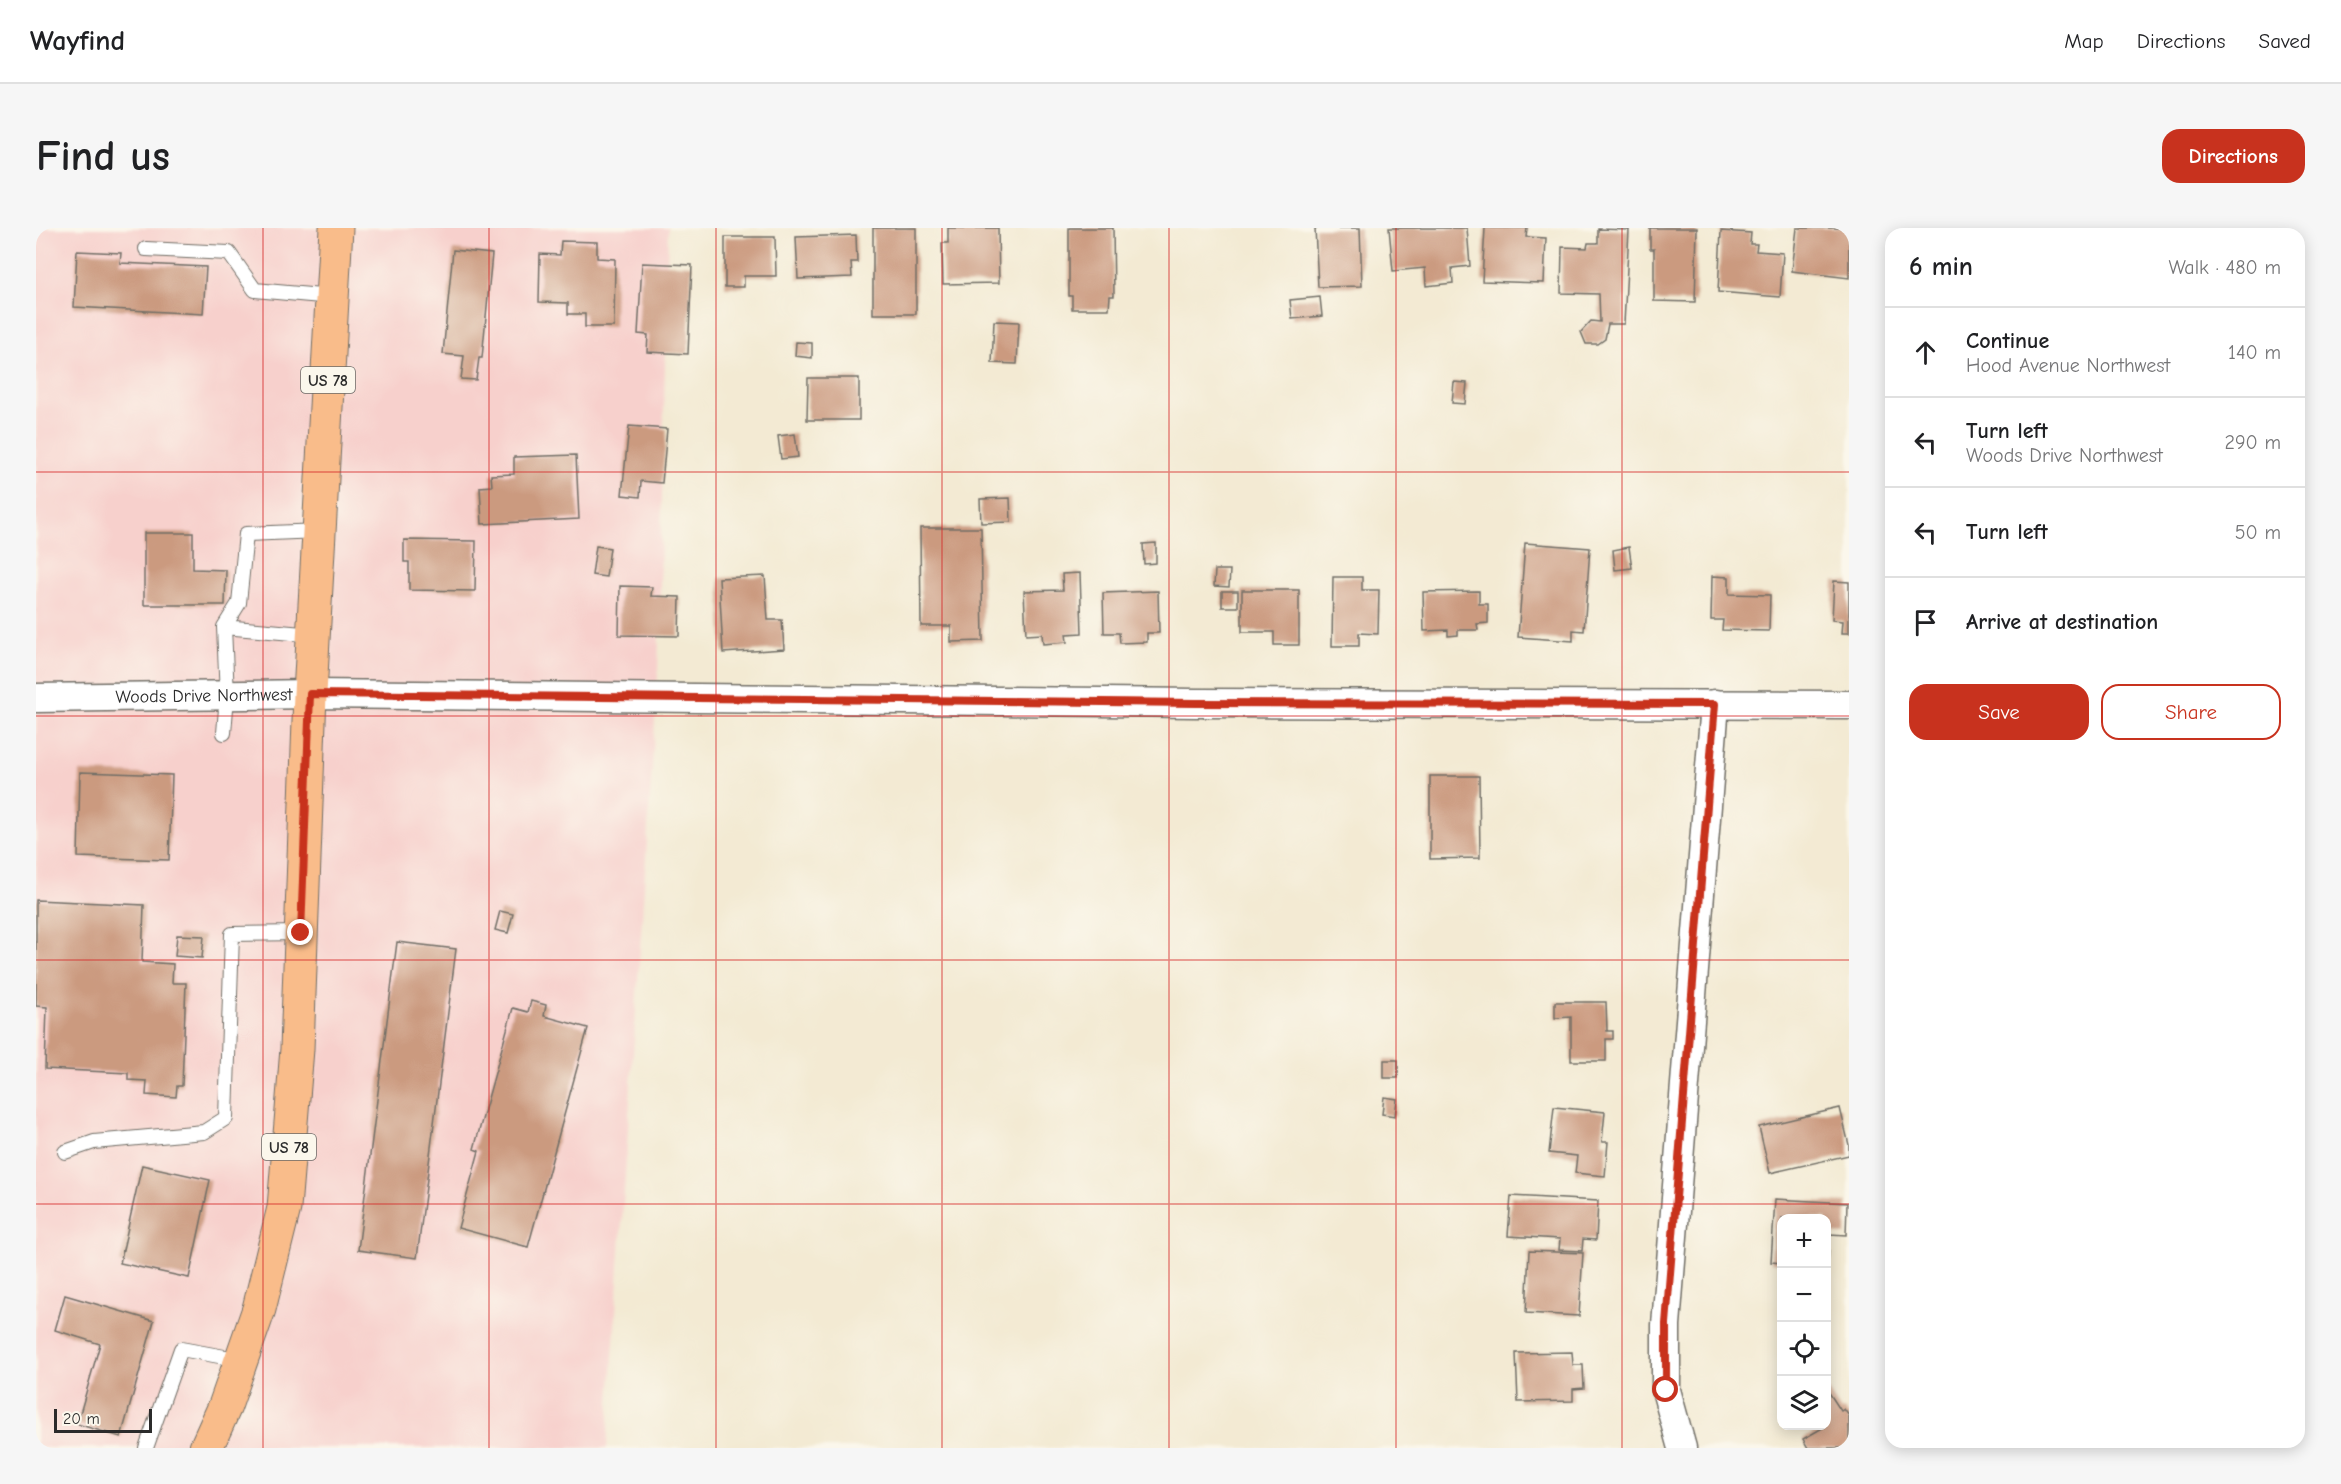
<!DOCTYPE html>
<html lang="en">
<head>
<meta charset="utf-8">
<style>
	body { margin:0; font-family:"Comic Neue",sans-serif; background:#f6f6f6; color:#202124 }
	.controls { position:absolute; right:18px; bottom:18px; display:grid; overflow:hidden; border-radius:12px; box-shadow:0 3px 15px #0003 }
	.controls button { width:54px; height:54px; display:grid; place-items:center; padding:0; border:0; border-bottom:2px solid #e0e0e0; background:#fff; color:#202124; font:30px sans-serif }
	.scale { position:absolute; left:18px; bottom:15px; width:98px; box-sizing:border-box; padding-left:6px; border:3px solid #2b2b2b; border-top:0; font-size:16px; line-height:21px; white-space:nowrap; color:#2b2b2b; -webkit-text-stroke:4px #fbf7ec; paint-order:stroke }
	.stop { position:absolute; width:18px; height:18px; margin:-14px; border:4px solid #c8321e; border-radius:50%; background:#fff }
	.stop.end { background:#c8321e; border-color:#fff; box-shadow:0 2px 6px #0008 }
	.list { margin:0; padding:0; list-style:none }
	h2 { display:flex; justify-content:space-between; align-items:center; height:78px; margin:0; padding:0 24px; font-size:26px }
	h2 small { font-size:20px; font-weight:400; color:#757577 }
	.list li { display:grid; grid-template-columns:39px 1fr auto; gap:18px; align-items:center; box-sizing:border-box; height:90px; padding:0 24px; border-top:2px solid #e0e0e0 }
	.list b { display:block; font-size:22px; white-space:nowrap }
	.list p { margin:0; font-size:20px; white-space:nowrap; color:#757577 }
	.list em { font-size:20px; font-style:normal; color:#757577 }
	.actions { display:flex; gap:12px; padding:18px 24px }
	.actions a { flex:1; padding:14px 0; border:2px solid #c8321e; border-radius:18px; text-align:center; font-size:21px; color:#c8321e }
	.actions .main { background:#c8321e; color:#fff }
	.icon { flex:none; width:33px; height:33px; fill:none; stroke:currentColor; stroke-width:2; stroke-linecap:round; stroke-linejoin:round }
	.map { position:relative; flex:none; width:1813px; height:1220px; overflow:hidden; border-radius:18px }
	header { display:flex; align-items:center; gap:36px; box-sizing:border-box; height:84px; padding:0 30px; background:#fff; border-bottom:2px solid #e0e0e0 }
	header strong { font-size:28px }
	nav { display:flex; gap:33px; margin-inline-start:auto; font-size:21px }
	.intro { display:flex; align-items:center; justify-content:space-between; box-sizing:border-box; height:144px; padding:0 36px }
	h1 { margin:0; font-size:42px }
	.button { padding:15px 27px; border-radius:18px; background:#c8321e; color:#fff; font-size:21px; font-weight:700 }
	main { display:flex; gap:36px; padding:0 36px }
	aside { flex:1; background:#fff; border-radius:18px; box-shadow:0 3px 15px #0003 }
	.map>svg:first-child { display:block }
</style>
</head>
<body>
<header>
<strong>Wayfind</strong>
<nav><a>Map</a><a>Directions</a><a>Saved</a></nav>
</header>
<div class="intro"><h1>Find us</h1><a class="button">Directions</a></div>
<main>
<div class="map">
<svg width="1813" height="1220" viewBox="0 0 1813 1220">
	<rect width="100%" height="100%" fill="#fbf7ec"/>
	<filter id="ink" filterUnits="userSpaceOnUse"><feTurbulence type="fractalNoise" baseFrequency=".0167" numOctaves="2"/><feDisplacementMap in="SourceGraphic" scale="12" xChannelSelector="R" yChannelSelector="G"/><feConvolveMatrix kernelMatrix="1 2 1 2 8 2 1 2 1" color-interpolation-filters="sRGB"/></filter>
	<filter id="wash" filterUnits="userSpaceOnUse"><feTurbulence type="fractalNoise" baseFrequency=".008" numOctaves="4" result="noise"/><feDisplacementMap in="SourceGraphic" scale="24" xChannelSelector="R" yChannelSelector="G"/><feGaussianBlur stdDeviation="1.35" result="paint"/><feColorMatrix in="noise" values="0 0 0 0 0 0 0 0 0 0 0 0 0 0 0 0 0 1.4 0 .05"/><feComposite in="paint" operator="in"/></filter>
	<g filter="url(#wash)">
		<rect width="100%" height="100%" fill="#f3ead3"/>
		<path fill="#f7d0cc" d="M0,0H632L622,447L571,1220H0Z"/>
		<g id="blocks">
			<path fill="#cb9a7f" d="M837,0H880V86H837Z
				M912,0H962L963,55L907,56L906,15H912Z
				M1033,0H1077L1078,68H1074L1073,81H1036V68H1033Z
				M1279,0H1324L1326,58L1282,59Z
				M1353,0H1431L1434,38L1416,40L1417,55L1390,58L1389,40L1357,43Z
				M1449,0H1491L1490,9L1510,10L1508,55L1446,53Z
				M1614,0H1661L1659,74L1618,73V21H1614Z
				M1761,0H1813V50L1756,43Z
				M1562,1L1593,2L1588,96H1572L1569,111L1562,116H1550L1545,104L1555,93L1564,94L1563,66L1525,65L1526,19L1551,20L1552,15H1562Z
				M1685,3L1715,5L1714,16H1721L1720,23L1747,25L1744,69L1682,64Z
				M820,7L821,34H815L816,49L762,51L760,9Z
				M689,9H739L740,48H708V59H689Z
				M525,13L561,14V30L579,31L578,99H549V86H532V75L503,74L504,26L524,27Z
				M417,22L456,26L446,130H443L440,152L425,151L428,128L407,126Z
				M41,23L85,25L84,35L170,39L167,86L38,79Z
				M606,35L656,37L652,126L611,124L612,107L602,106Z
				M1284,69L1286,88L1256,91L1254,72Z
				M958,93L983,94L981,136L956,135Z
				M760,114L776,115V130L759,128Z
				M772,150H823V192H771Z
				M1418,154L1431,155L1429,176L1416,175Z
				M593,198L631,201L626,255L605,253L604,269L586,267Z
				M759,206L762,229L745,231L742,208Z
				M540,227L543,291L446,296L444,259L456,258L455,247L478,246V229Z
				M974,270L975,294L945,295L944,271Z
				M884,300H945L947,413L915,414V398H885Z
				M108,305H157V341L190,342L189,377H108Z
				M368,312L440,313L439,363L373,362V334H368Z
				M1120,315V335L1108,336L1107,316Z
				M1489,315L1554,320L1548,403L1537,402V413L1482,409Z
				M560,318L574,320L570,349L556,347Z
				M1593,319L1596,340L1579,342L1577,322Z
				M1179,342H1194L1193,359L1178,358Z
				M1044,345L1046,405L1030,406L1031,414L1007,416L1006,406L990,407L988,363L1027,362L1026,346Z
				M729,348L732,392H746L748,421L687,425L683,350Z
				M1676,348L1693,349V366L1734,367L1733,403L1686,402L1687,392H1675Z
				M1297,349H1326V362H1343L1342,406L1323,405V418H1296Z
				M1798,353L1813,354V405H1806L1807,393L1796,392Z
				M584,358L616,359L615,368L644,369L643,408L583,407Z
				M1206,362H1263V417H1238V404H1206Z
				M1122,363L1123,405H1111V414L1084,415L1083,405H1068L1067,365Z
				M1186,363H1202V379H1186Z
				M1443,363V376H1452V395L1441,396L1442,402H1422V407L1412,408V402L1388,403L1387,364Z
				M44,544L136,547L133,632L42,629Z
				M1394,548H1443L1444,630L1394,631Z
				M0,672L108,677L106,734L137,736L136,755H150L146,858H141L140,869L110,867L111,853L92,852V845L9,841L11,779L0,778Z
				M464,683L477,686L472,705L459,702Z
				M141,707L168,708L166,730L139,728Z
				M361,714L420,721L381,1030L322,1022Z
				M495,773L510,777L508,788L552,800L492,1019L422,1000L443,923L438,921L477,780L492,784Z
				M1519,774H1570L1571,803H1577V811H1570V833H1535V789L1519,790Z
				M1348,832H1362V850H1348Z
				M1348,869L1361,871L1359,888L1346,886Z
				M1518,879L1569,884L1566,914H1572L1569,948L1539,945L1541,928L1513,925Z
				M1804,880L1813,917V927L1734,945L1723,899Z
				M106,937L174,952L153,1050L84,1035Z
				M1475,968L1562,973L1560,1012L1547,1011L1546,1023L1523,1022L1524,1011L1472,1008Z
				M1739,971L1811,975L1810,1007L1794,1006L1792,1035H1790V990H1746V1035L1735,1034Z
				M1493,1023L1547,1025L1543,1088L1490,1085Z
				M29,1067L118,1093L85,1209L41,1196L64,1116L19,1102Z
				M1536,1124L1537,1137H1547L1548,1160L1537,1161V1173L1482,1174L1480,1125Z
				M1790,1160L1805,1183L1808,1181L1813,1188V1216L1806,1220H1772L1767,1211L1790,1198Z"/>
		</g>
	</g>
	<g filter="url(#ink)">
		<use href="#blocks" fill-opacity="0" stroke="#716e66" stroke-width="1.5"/>
		<g fill="none" stroke-linecap="round" stroke-linejoin="round">
			<g stroke="#716e66" stroke-width="16">
				<path id="service" d="M110,21L193,25L219,62L296,69
					M188,399L278,407
					M188,505L191,468L188,399L203,375L210,306L283,303
					M29,924L58,914L168,904L190,890L196,706L265,705
					M110,1220L145,1121L205,1132"/>
			</g>
			<g stroke="#716e66" stroke-width="31">
				<g id="minor">
					<path id="s1" d="M0,470L274,466L1160,475L1813,477"/>
					<path d="M1646,1220L1630,1162V1097L1679,476"/>
				</g>
			</g>
			<g stroke="#716e66" stroke-width="35">
				<path id="primary" d="M170,1220L189,1178L223,1081L248,980L261,821L274,466L300,0"/>
			</g>
			<use href="#service" stroke="#fff" stroke-width="14"/>
			<use href="#minor" stroke="#fff" stroke-width="28"/>
			<use href="#primary" stroke="#f9bc8a" stroke-width="33"/>
		</g>
	</g>
	<g fill="none" stroke-linecap="round" stroke-linejoin="round" filter="url(#ink)">
		<path stroke="#c8321e" stroke-width="8" d="M265,705L274,466L1160,475L1679,476L1630,1096V1162"/>
	</g>
	<path fill="none" stroke="#d62828" stroke-width="1.5" stroke-opacity="0.55" d="M227,0V1220M453,0V1220M680,0V1220M906,0V1220M1133,0V1220M1360,0V1220M1586,0V1220M0,244H1813M0,488H1813M0,732H1813M0,976H1813"/>
	<g text-anchor="middle" stroke-width="4.5" stroke-linejoin="round" paint-order="stroke">
		<g fill="#fbf7ec" stroke="#696865" stroke-width="1.5">
			<rect x="265" y="139" width="54" height="26" rx="4.5"/>
			<rect x="226" y="906" width="54" height="26" rx="4.5"/>
		</g>
		<g font-size="16" font-weight="bold" fill="#2b2b2b">
			<text x="292" y="158">US 78</text>
			<text x="253" y="925">US 78</text>
		</g>
		<g font-size="18" fill="#2b2b2b" stroke="#fbf7ec">
			<text dy="6" stroke="none"><textPath href="#s1" startOffset="168">Woods Drive Northwest</textPath></text>
		</g>
	</g>
</svg>
<div class="controls">
<button>+</button>
<button>−</button>
<button><svg class="icon" aria-label="locate" viewBox="0 0 24 24"><circle cx="12" cy="12" r="6"/><path d="M12 2v4M12 18v4M2 12h4M18 12h4"/></svg></button>
<button><svg class="icon" aria-label="layers" viewBox="0 0 24 24"><path d="M12 4l9 5-9 5-9-5zM3 14l9 5 9-5"/></svg></button>
</div>
<div class="scale">20 m</div>
<div class="stop" style="left:1630px;top:1162px"></div>
<div class="stop end" style="left:265px;top:705px"></div>
</div>
<aside>
<h2>6 min<small>Walk · 480 m</small></h2>
<ul class="list">
<li><svg class="icon" aria-label="ahead" viewBox="0 0 24 24"><path d="M12 20V5M6 11l6-6 6 6"/></svg><div><b>Continue</b><p>Hood Avenue Northwest</p></div><em>140 m</em></li>
<li><svg class="icon" aria-label="left" viewBox="0 0 24 24"><path d="M17 20v-9H6M10 6l-5 5 5 5"/></svg><div><b>Turn left</b><p>Woods Drive Northwest</p></div><em>290 m</em></li>
<li><svg class="icon" aria-label="left" viewBox="0 0 24 24"><path d="M17 20v-9H6M10 6l-5 5 5 5"/></svg><div><b>Turn left</b></div><em>50 m</em></li>
<li><svg class="icon" aria-label="arrive" viewBox="0 0 24 24"><path d="M6 21V4h12l-3 4 3 4H6"/></svg><div><b>Arrive at destination</b></div></li>
</ul>
<div class="actions"><a class="main">Save</a><a>Share</a></div>
</aside>
</main>
</body>
</html>
